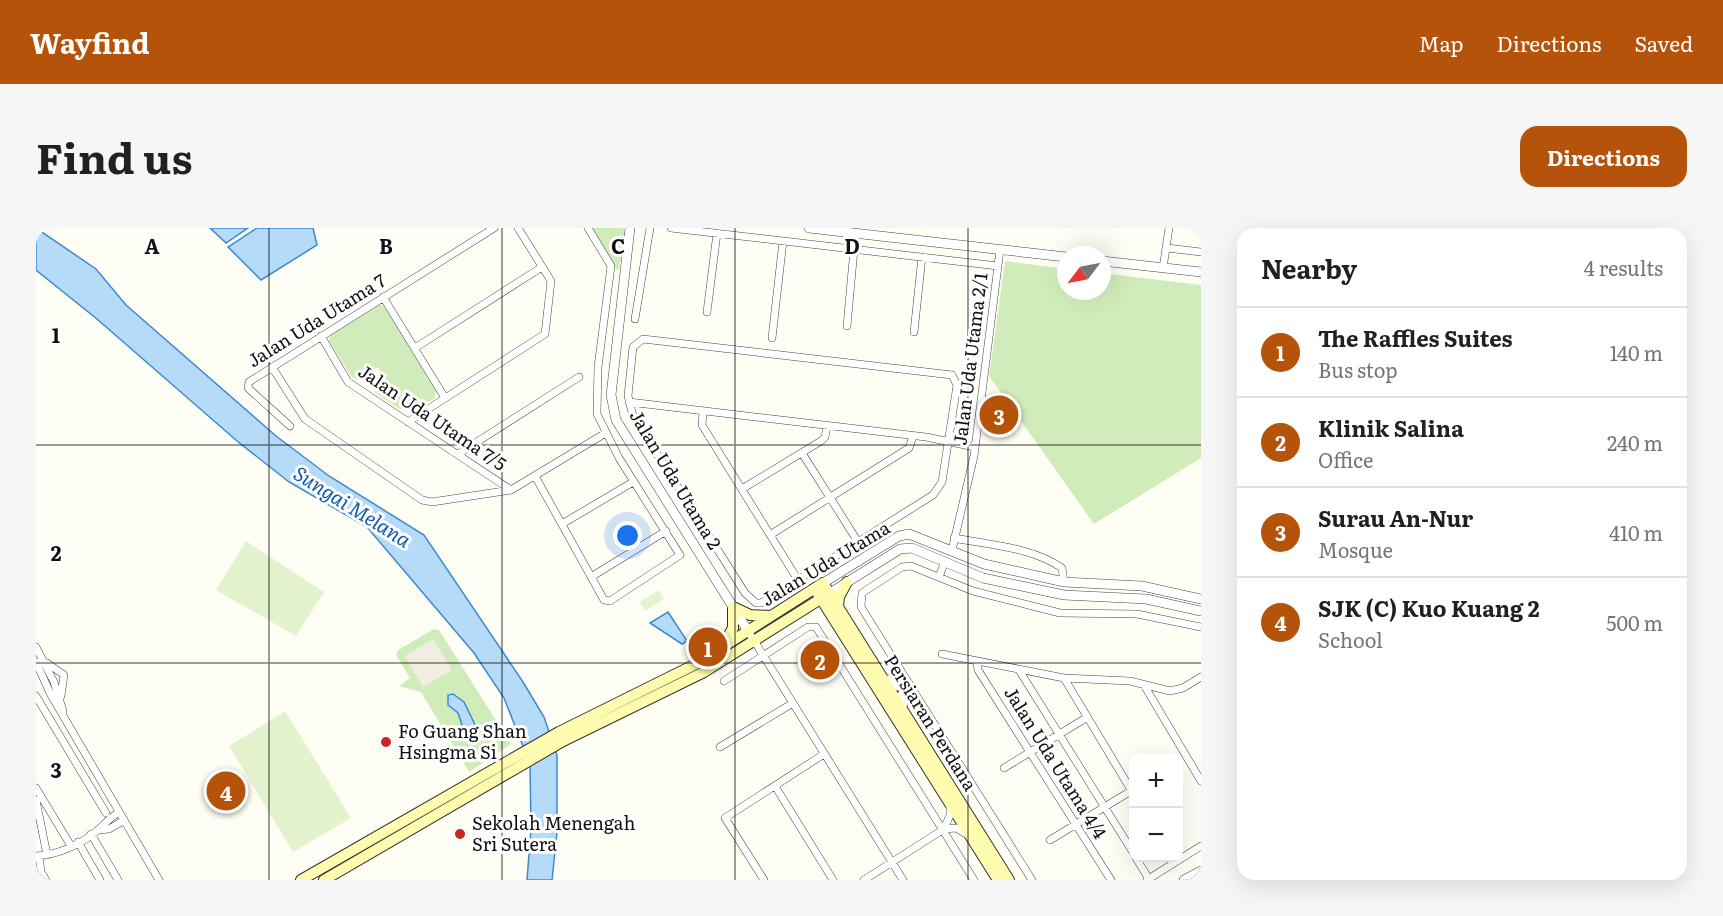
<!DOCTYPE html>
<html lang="en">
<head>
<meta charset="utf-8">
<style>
	body { margin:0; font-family:Literata,serif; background:#f6f6f6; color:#202124 }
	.controls { position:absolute; right:18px; bottom:18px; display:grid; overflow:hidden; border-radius:12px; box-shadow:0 6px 24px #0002 }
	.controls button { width:54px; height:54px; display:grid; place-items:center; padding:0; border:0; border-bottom:2px solid #e0e0e0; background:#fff; color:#202124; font:30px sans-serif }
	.compass { position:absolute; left:1021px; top:18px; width:54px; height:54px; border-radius:50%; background:#fff; box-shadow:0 6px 24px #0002; rotate:238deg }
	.you { position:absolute; left:592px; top:308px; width:21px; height:21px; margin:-15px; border:4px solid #fff; border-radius:50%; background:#1a73e8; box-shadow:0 0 0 9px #1a73e833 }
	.badge { display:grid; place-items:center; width:39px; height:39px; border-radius:50%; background:#b45309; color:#fff; font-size:20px; font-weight:700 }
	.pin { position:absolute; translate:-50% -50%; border:3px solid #fff; box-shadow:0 2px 6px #0006 }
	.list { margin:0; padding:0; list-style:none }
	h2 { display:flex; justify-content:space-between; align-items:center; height:78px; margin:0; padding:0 24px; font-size:26px }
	h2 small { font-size:20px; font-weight:400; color:#757577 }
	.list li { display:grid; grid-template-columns:39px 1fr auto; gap:18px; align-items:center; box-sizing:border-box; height:90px; padding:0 24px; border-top:2px solid #e0e0e0 }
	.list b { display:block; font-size:22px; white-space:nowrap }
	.list p { margin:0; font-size:20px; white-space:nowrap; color:#757577 }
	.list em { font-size:20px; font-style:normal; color:#757577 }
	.map { position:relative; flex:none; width:1165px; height:652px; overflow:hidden; border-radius:18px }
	header { display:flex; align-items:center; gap:36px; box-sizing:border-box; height:84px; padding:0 30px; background:#b45309; color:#fff }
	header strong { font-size:28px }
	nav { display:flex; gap:33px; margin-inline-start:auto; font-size:21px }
	.intro { display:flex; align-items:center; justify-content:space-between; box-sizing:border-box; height:144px; padding:0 36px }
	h1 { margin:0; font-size:42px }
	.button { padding:15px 27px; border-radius:18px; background:#b45309; color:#fff; font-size:21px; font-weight:700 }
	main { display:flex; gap:36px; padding:0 36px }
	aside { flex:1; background:#fff; border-radius:18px; box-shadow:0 6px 24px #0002 }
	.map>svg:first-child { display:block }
</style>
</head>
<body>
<header>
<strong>Wayfind</strong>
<nav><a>Map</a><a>Directions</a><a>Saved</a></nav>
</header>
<div class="intro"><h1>Find us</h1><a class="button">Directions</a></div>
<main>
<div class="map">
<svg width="1165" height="652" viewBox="0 0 1165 652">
	<rect width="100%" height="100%" fill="#fffef4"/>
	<path fill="#d1ecbb" d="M556,0H587L590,7L582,44Z
		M969,33L1030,41V63H1066V45L1165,57V230L1058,296L953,148Z
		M343,77L348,78L400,163L399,170C366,190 369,184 338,164L352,155L342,139L321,152L315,148L293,113L294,107Z
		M398,401L403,402L475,516L433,544L385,464L363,458L374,450L360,427L362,422Z"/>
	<path fill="#e3f3cd" d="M210,313L288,364L260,408L180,362Z
		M623,362L628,371L609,383L604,374Z
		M249,483L315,590L257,624L193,518Z"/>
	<path fill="#f1eee1" d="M397,411L416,442L387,459L369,428Z"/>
	<path fill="#b6dbf9" stroke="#3a8ad3" stroke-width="1.5" d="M0,0L60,41L90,77L240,208L293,248L388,307L487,454L508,489L521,527V604L516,652H491L495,601L494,536L468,470L438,425L331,299L253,254L201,213L61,91L0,42Z
		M174,0H212L190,15Z
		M221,0H277L281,17L225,52L192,19Z
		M632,384L651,413L646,416L614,395Z
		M417,466L428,474L442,503L439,511L430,509L422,485L412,477V467Z"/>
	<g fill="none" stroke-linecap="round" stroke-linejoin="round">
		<g stroke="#444" stroke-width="8">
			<path id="minor" d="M635,0L962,38
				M1131,20L1165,24
				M1127,40L1133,0
				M347,69L409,170
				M671,84L681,5
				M599,91L614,0
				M811,98L818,21
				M878,104L886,29
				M285,108L312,154L475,262
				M736,110L747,13
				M607,111L916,147L921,157L906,254L897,267L725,375H720L709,365L597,188L592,168L597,119Z
				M379,120L506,39
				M236,139L269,191L386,272L396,274L475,262L568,206
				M593,174L890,209L939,219
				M667,184L666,197L762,352
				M372,194L509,106L515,53L482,0
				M254,198L212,160L213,154L458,0
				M766,225L822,314
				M422,226L543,149
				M499,248L568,372L574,373L644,327L583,230L561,186L562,139L575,38L552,0
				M706,261L785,213L789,209L791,198
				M526,296L597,254
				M734,307L873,220L877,208
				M918,310C953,317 996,319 1026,340L1028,354
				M916,322L938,228L964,22
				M555,349L630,303
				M903,349L909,333
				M712,403L867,652
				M0,419L18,454L27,483
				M906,426L1028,450L1094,453L1134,463L1147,460L1165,449
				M0,434L15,467L123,652
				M941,434L942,442L1075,652
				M11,435L28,447L25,468
				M983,442L1098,626
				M1028,450L1098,567
				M853,451L861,459L873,455
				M688,453L772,399H780L938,652
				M1108,457L1165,553
				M0,468L70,585
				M868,476L865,467L873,455
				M684,519L757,475
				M968,540L1050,490
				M739,558L797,652
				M0,560L35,618
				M0,572L11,627
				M908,601L914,587V578
				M62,602L73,601L87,593
				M55,606L82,652
				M1014,612L1095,563
				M42,614L64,652
				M0,628C21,627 44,617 61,603C69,596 73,590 82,585
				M3,628L5,644L10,652
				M1100,630L1113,651
				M728,652L689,590L788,526
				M828,652L908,601L920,600L932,607
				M996,652L825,379L826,365L866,339L875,338L937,363L1024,385L1101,386L1165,399
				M1111,652L1165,618"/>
		</g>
		<g stroke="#444" stroke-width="10">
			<path id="tertiary" d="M594,0L575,167L580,192L712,403
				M773,0L1030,29
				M1066,33L1165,44
				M787,355L863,308L873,306L948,336L1028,354L1106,358L1165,371
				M794,365L864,321L876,320L947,350L1028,367L1110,371L1165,383
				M1148,652L1165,643"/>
		</g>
		<g stroke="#333" stroke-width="12">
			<path id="secondary" d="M782,366L962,652
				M802,378L803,369L811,354
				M697,379L714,387L734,388
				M688,416L697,400V379
				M265,652L523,504L660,436L787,355L973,652
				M288,652L527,513L668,444L794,365"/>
		</g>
		<use href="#minor" stroke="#fff" stroke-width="7"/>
		<use href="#tertiary" stroke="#fff" stroke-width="9"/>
		<use href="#secondary" stroke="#fffcaf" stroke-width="10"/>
	</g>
	<path fill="none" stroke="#111" stroke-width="1.5" stroke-opacity="0.55" d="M233,0V652M466,0V652M699,0V652M932,0V652M0,217H1165M0,435H1165"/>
	<g fill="#c82621" stroke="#fff" stroke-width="2">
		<circle cx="350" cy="514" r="6"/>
		<circle cx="424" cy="606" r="6"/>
	</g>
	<g text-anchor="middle" stroke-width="6" stroke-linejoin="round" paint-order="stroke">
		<g font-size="18" fill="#111" stroke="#fff">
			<text transform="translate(281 93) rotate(-32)" y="6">Jalan Uda Utama 7</text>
			<text transform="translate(935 131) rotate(-83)" y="6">Jalan Uda Utama 2/1</text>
			<text transform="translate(396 190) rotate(34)" y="6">Jalan Uda Utama 7/5</text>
			<text transform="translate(639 252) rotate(59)" y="6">Jalan Uda Utama 2</text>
			<text transform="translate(790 336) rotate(-31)" y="6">Jalan Uda Utama</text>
			<text transform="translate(894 495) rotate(58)" y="6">Persiaran Perdana</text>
			<text transform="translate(1019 535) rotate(58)" y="6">Jalan Uda Utama 4/4</text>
		</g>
		<g font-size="18" fill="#111" stroke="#fff" text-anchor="start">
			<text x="362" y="510">Fo Guang Shan<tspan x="362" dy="21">Hsingma Si</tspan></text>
			<text x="436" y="602">Sekolah Menengah<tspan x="436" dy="21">Sri Sutera</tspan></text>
		</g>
		<g font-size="20" font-style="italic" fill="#135ca9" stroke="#fff">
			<text transform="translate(316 279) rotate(32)" y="7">Sungai Melana</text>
		</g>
	</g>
	<g font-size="20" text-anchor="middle" font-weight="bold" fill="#111" stroke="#fff" stroke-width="6" stroke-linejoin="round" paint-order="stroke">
		<text x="116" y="26">A</text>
		<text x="350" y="26">B</text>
		<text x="582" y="26">C</text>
		<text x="816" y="26">D</text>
		<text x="20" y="115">1</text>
		<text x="20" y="333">2</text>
		<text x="20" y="550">3</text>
	</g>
</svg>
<div class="controls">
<button>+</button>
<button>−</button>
</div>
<svg class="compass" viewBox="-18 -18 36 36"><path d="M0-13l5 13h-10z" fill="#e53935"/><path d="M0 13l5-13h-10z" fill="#757577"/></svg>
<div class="you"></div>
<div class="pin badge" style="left:672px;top:419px">1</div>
<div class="pin badge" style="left:784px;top:432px">2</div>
<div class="pin badge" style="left:963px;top:187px">3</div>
<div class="pin badge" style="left:190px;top:563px">4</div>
</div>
<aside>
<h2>Nearby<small>4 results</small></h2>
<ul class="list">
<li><span class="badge">1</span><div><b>The Raffles Suites</b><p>Bus stop</p></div><em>140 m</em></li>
<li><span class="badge">2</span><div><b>Klinik Salina</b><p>Office</p></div><em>240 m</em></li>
<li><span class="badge">3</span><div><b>Surau An-Nur</b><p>Mosque</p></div><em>410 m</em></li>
<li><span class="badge">4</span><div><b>SJK (C) Kuo Kuang 2</b><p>School</p></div><em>500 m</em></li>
</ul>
</aside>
</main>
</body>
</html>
